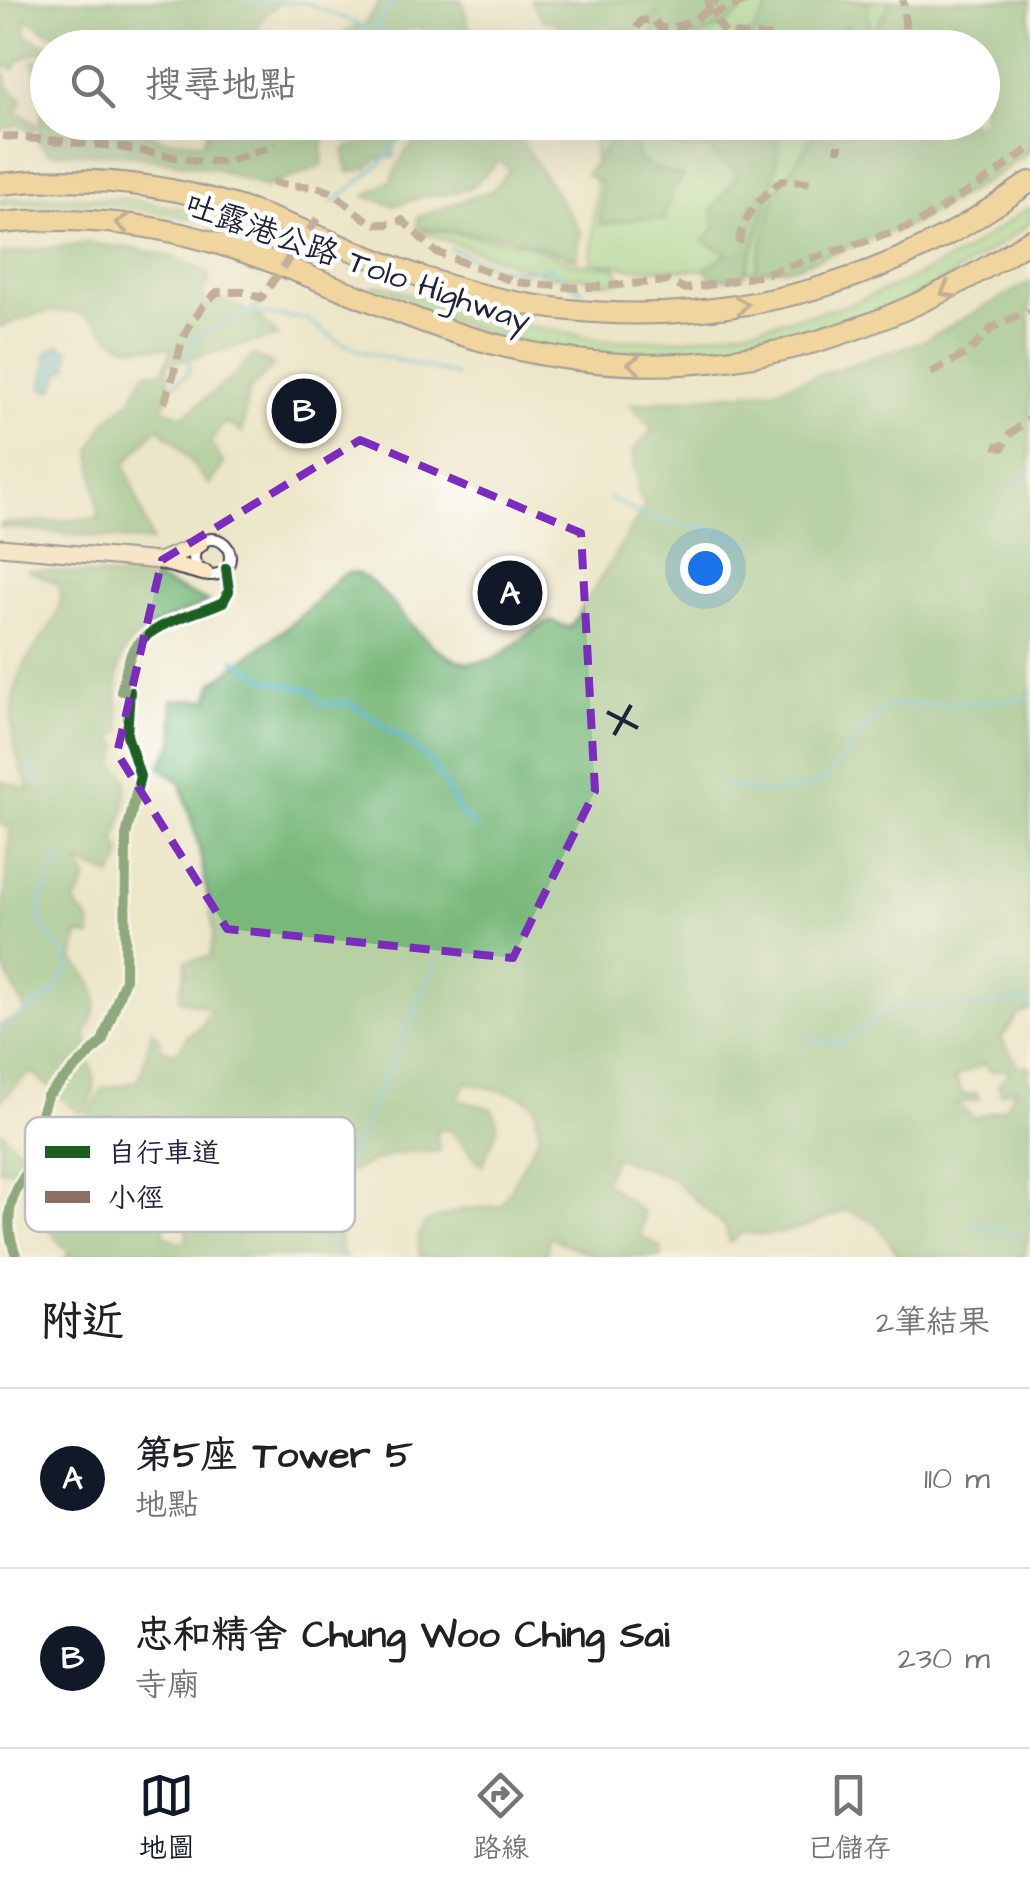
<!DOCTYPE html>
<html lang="zh-TW">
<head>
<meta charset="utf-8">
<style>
	body { margin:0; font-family:"Architects Daughter","LXGW WenKai TC",sans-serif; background:#f2f2f2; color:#202124 }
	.you { position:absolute; left:705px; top:568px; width:35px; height:35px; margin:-25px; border:8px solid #fff; border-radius:50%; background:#1a73e8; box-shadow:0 0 0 15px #1a73e833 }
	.badge { display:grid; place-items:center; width:65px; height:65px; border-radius:50%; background:#111827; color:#fff; font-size:32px; font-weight:700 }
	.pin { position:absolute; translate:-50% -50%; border:5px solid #fff; box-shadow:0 2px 10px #0006 }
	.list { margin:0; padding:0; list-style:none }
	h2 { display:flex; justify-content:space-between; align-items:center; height:130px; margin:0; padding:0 40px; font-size:42px }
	h2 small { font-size:32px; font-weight:400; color:#757577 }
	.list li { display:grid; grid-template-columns:65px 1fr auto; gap:30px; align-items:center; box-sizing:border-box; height:180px; padding:0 40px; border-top:2px solid #e0e0e0 }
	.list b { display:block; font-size:38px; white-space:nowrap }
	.list p { margin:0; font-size:32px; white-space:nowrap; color:#757577 }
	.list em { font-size:32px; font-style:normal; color:#757577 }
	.icon { flex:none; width:55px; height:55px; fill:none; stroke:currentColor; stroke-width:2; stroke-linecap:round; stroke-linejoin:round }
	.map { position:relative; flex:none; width:1030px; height:1257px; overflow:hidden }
	.search { position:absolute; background:#fff; box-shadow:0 10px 40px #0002; left:30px; right:30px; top:30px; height:110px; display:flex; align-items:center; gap:25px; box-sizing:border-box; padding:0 35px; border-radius:55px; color:#757577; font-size:38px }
	.sheet { height:490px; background:#fff }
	nav { display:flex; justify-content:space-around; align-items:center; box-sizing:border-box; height:140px; border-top:2px solid #e0e0e0; background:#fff; font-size:28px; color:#757577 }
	nav a { display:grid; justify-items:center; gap:5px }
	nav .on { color:#111827 }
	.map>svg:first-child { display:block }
</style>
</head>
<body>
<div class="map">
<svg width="1030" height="1257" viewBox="0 0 1030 1257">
	<rect width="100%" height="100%" fill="#fff"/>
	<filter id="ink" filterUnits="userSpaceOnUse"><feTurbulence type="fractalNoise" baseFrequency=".01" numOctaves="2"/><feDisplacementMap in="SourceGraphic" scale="20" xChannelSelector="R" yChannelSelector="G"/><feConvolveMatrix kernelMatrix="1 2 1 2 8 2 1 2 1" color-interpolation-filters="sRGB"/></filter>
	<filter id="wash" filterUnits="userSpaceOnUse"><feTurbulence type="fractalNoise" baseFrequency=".0048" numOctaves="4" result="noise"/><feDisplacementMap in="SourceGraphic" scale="40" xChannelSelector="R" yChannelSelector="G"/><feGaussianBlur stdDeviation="2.25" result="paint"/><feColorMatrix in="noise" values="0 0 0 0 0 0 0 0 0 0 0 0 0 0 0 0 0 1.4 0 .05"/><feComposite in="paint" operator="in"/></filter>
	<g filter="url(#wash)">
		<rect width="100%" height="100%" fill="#ece6c8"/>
		<path fill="#95d78e" stroke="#5c7c64" stroke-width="2.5" d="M560,0H892L865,48L573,47Z
			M593,123H822L776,192L755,271L632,268L591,261L596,187Z
			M60,196L126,199L206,213L204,220L96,202L0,205V200Z
			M1030,207V224L948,278L895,307L824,331L755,348L679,356L549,349L503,338L363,290L381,285L478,316L607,341L685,339L761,326L845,306L903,283L964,252Z
			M429,230L523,243L572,263L616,267L621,281L600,283L582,277L549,276L419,231Z"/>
		<path fill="#78b879" stroke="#4d6d5a" stroke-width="2.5" fill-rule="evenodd" d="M0,0H282L262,19L251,47L287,40L337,45L334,48L108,47L91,29L51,34L25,18L26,35L42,44L66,43L69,47L48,48L47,51L29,55L16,63L14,70L8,66L0,70V31L4,34L7,25L0,18Z
			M381,0H462L470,33L487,47H434L419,27C394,34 375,48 350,47L344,31L364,25Z
			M531,0H753L732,20L684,46L648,47L658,13L606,47L577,48L557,23L542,19Z
			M773,0H875L867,4L871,35L892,0H1030V151L997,175L915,223L795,267L755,271L776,192L822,123L982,122V48L865,47L867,41L847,26L838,39L837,47H727L745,44Z
			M47,58L48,122L149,123L144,131L163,140L203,142L211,123H323L322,166L266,187L215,169L121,154L49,152L39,143L42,102L33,61Z
			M0,71L8,77L7,86L21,98L22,104L15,111L37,125L33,132L19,125L0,130Z
			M458,122L510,123L581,232L577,259L510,237L417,227L418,217L493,190L510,169L498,161L472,187L448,194L424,196L394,206L365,196L392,180C406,140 419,137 458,122Z
			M658,123H774C791,147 754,247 744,276L712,281L705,269L728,253L703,241L716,228L712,209L739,173L716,158L709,148L687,151L644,133Z
			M414,125L413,133L396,134L394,157L376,159L368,168L348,173L344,154L347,147L370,141L375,134L383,137L397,126Z
			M619,131L635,138L638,158L656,170L683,176L671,193L664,220C643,215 622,223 600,224L602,184L586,174Z
			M89,243C130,249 177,250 211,277L202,294L210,309L220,299L258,315L278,336L167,364L170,389L163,409L184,416L230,379L253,355L274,365L248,392L242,433L225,422L210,443L224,464L209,485L175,442L158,427L125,464L152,542L0,527V524L99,518L91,450L106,421L131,400L146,371L163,372L171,348C157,346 139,350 124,345C109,340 104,328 93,320C67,301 25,317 0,327V254Z
			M1030,282V1010L1018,1015L1001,1039L1019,1066H1030V1072L1025,1075L1030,1078V1228L1024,1257H900L875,1222L847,1210C812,1223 781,1241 743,1232L729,1243L726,1228L671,1177L615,1157L604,1181L644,1213L641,1236L661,1247L662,1257H597L549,1237L546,1257H420L418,1237L425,1223L464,1209L501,1206L539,1135L535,1105C514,1088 493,1091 467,1082L457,1100L492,1108L498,1126L483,1166L450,1130H436L439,1151C427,1154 419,1150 407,1152C379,1157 357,1168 331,1182L342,1253L347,1257H64L70,1254L41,1220L42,1203L78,1157L87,1120L103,1088L137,1082L142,1072L152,1029L160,1039L159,1046L174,1054L184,1044L187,1035L200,1028L211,1009L180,999C179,985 186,978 186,961L210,957L214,932L199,847L181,783L160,767L174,741L172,700L209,699L212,684C247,656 288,630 319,598C328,590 335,576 347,573C380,565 421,664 473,663C507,662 523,630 552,621L570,628L645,506L639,495L633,451L653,430L630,404L772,390L921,342ZM983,1064L991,1071L1007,1069L1008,1073L998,1085L1001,1093L1016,1088L1005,1108L974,1118L956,1104L979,1099L976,1093L963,1095L955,1077ZM176,1153L192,1167L183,1180L166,1190L168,1205L162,1209L154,1205L157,1187L152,1186L151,1179L155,1181L178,1167L173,1163ZM199,1207L194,1225L187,1224L186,1240L180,1243L163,1234L165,1223L189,1208Z
			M25,569L158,580L209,602C131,634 105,638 122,732L112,737L120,747L114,764L127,778L125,808L115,840C125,856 122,862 111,876L78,862L87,878L75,904L90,922L91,937L78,934L73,959C97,986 105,1001 85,1034L91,1048L88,1059C97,1080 97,1089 88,1110L80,1114L31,1071L0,1101V1025L27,1013C19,996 8,979 2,962C0,928 9,864 10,827L0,824V781L31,790C10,752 4,709 23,668C34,643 70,615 58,584Z
			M1,1131L16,1147L49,1154L46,1168L0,1170Z"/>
		<path fill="#55b6d3" stroke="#3c6c87" stroke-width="2.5" d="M59,345L69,350V366L60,374L54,389L46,390L42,385L47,367L46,353Z"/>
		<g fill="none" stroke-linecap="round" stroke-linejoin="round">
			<path stroke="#55b6d3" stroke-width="4" d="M246,0L306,3L378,32
				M380,48L379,21L396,0
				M333,203C354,182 405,156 401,122
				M451,249L499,268L520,271L551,269L582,290
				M247,312L306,319L338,341L365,352L456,375
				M172,386L189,373L190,346L196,338L258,307L262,301
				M1013,484L1030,474
				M609,498L646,517L693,527L701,525L752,543
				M234,659L267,680L311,690L323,705L346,703L356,706L409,744L431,762L464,817L476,827
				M28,763L40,784
				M724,785C759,795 798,798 830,775C838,768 850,747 858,737C869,725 876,712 892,706L1030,699
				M0,1030L56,991L70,965C66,950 55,944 46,932C28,909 52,877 62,856
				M812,1040L843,1043L889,1009L1030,1002
				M972,1225L1003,1230L1016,1238
				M332,1257L331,1197L436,963"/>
		</g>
	</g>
	<g filter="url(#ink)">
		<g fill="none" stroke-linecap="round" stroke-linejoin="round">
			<g stroke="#403f50" stroke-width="14">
				<path id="street" d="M194 557a18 18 0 1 1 36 0a18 18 0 1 1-36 0Z
					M17,1257C0,1218 12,1187 39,1157L38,1123L47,1096L102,1042L125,979L126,836L140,776L127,735L130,691H121C125,678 126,664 132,652C148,623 195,615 223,602L229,591L226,568"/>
			</g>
			<g stroke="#403f50" stroke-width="19">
				<path id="secondary" d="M0,547L159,561L205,573
					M159,561L200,544"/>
			</g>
			<g stroke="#403f50" stroke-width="24">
				<path id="highway" d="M0,184C78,175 157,182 233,205C298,225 360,256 425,278C597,337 786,322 947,235C976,220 1003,200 1030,182
					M0,223C169,206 266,261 416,319C636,403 838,368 1030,240"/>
			</g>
			<use href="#street" stroke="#fff" stroke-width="10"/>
			<use href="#secondary" stroke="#fce6c4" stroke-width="15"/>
			<use href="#highway" stroke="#f7c06c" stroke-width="20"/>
			<path stroke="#8d6e63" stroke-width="8" stroke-dasharray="15 8" stroke-linecap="butt" d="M708,0L709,11L725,33L773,37L796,48
				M711,15L748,0
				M626,48L641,21L653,19L660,28C683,29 703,17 717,0
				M896,48L906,33L903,0
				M622,122L650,129L669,122
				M836,122L840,135L838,152
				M498,126L523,135L564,122
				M3,136L115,146L196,161L227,162L275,145
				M272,181C290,189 308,183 326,190C351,199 365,237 402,220L436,252L515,282L578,288L667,281L686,289L762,275L915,225L997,173L1030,148
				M739,244C742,215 760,199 782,180L814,183
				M931,373L969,352L993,327L1030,311
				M164,403C184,353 173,333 217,292H244L261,298L321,214
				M994,445L1002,448L1009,435L1030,418"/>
			<g stroke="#fff" stroke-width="16">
				<path id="cycleway" d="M17,1257C0,1218 12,1187 39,1157L38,1123L47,1096L102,1042L125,979L126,836L140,776L127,735L130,691H121C125,678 126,664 132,652C148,623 195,615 223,602L229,591L226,568"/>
			</g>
			<use href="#cycleway" stroke="#1b5e20" stroke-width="10"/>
		</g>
		<defs><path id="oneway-chevron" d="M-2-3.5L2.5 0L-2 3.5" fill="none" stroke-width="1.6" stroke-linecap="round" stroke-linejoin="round" transform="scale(2.5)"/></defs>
		<g stroke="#8c7154">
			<use href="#oneway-chevron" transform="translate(122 223) rotate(-174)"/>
			<use href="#oneway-chevron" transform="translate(947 291) rotate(152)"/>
			<use href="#oneway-chevron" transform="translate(742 305) rotate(-10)"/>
			<use href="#oneway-chevron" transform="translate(634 364) rotate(-178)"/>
		</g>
	</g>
	<path d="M0 0H1030V1257H0ZM360,440L581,533L595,791L513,958L227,929L117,753L162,560Z" fill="#ece6c8" fill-opacity=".55" fill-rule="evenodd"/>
	<path fill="none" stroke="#7b2cbf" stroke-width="8" stroke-dasharray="20 12" stroke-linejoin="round" d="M360,440L581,533L595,791L513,958L227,929L117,753L162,560Z"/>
	<path fill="none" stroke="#22223b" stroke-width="4" d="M607,712L638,728M614,735L631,705"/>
	<g text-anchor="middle" stroke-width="9" stroke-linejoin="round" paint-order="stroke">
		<g font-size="32" fill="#22223b" stroke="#fff">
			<text transform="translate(358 262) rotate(19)" y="11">吐露港公路 Tolo Highway</text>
		</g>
	</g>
	<rect x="25" y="1117" width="330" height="115" rx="15" fill="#fff" stroke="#bdbdc4" stroke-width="2.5"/>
	<rect x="45" y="1146" width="45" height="12" fill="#1b5e20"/>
	<rect x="45" y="1191" width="45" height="12" fill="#8d6e63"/>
	<g font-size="28" fill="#22223b">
		<text x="108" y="1162">自行車道</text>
		<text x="108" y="1207">小徑</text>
	</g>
</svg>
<div class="you"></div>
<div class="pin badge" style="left:510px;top:593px">A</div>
<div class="pin badge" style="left:304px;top:411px">B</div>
<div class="search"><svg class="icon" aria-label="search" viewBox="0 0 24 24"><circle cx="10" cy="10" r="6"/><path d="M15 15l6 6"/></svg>搜尋地點</div>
</div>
<section class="sheet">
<h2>附近<small>2筆結果</small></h2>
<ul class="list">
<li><span class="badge">A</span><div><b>第5座 Tower 5</b><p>地點</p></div><em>110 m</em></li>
<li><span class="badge">B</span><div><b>忠和精舍 Chung Woo Ching Sai</b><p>寺廟</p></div><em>230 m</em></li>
</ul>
</section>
<nav>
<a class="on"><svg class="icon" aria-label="map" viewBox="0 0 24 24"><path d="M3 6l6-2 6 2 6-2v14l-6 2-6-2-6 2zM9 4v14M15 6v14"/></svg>地圖</a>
<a><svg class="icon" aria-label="directions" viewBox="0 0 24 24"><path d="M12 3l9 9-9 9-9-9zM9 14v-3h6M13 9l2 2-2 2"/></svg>路線</a>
<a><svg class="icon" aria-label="saved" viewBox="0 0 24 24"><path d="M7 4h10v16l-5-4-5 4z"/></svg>已儲存</a>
</nav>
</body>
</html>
